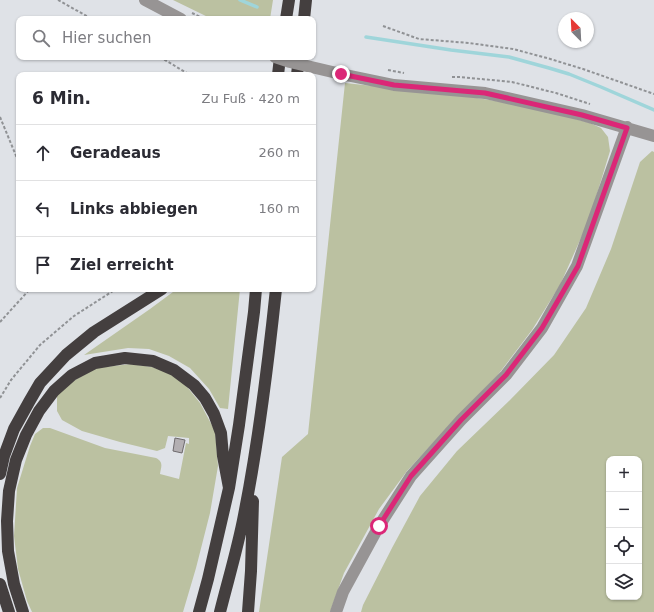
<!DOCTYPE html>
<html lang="de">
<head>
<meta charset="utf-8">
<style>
	body { margin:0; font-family:"DejaVu Sans",sans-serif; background:#f2f2f3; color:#2b2b33 }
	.controls { position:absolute; right:12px; bottom:12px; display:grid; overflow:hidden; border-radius:8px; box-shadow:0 1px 3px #0004 }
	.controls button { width:36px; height:36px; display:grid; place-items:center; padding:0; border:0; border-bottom:1px solid #e1e1e2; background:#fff; color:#2b2b33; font:20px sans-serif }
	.compass { position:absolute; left:558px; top:12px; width:36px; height:36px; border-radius:50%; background:#fff; box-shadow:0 1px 3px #0004; rotate:336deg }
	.stop { position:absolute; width:12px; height:12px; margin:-9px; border:3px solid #db2777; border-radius:50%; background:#fff }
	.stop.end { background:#db2777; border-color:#fff; box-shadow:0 1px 4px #0008 }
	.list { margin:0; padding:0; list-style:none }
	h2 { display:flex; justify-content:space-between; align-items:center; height:52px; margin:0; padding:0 16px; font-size:17px }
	h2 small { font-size:13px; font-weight:400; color:#7c7c81 }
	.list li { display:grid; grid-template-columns:26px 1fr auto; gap:12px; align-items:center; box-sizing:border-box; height:56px; padding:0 16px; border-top:1px solid #e1e1e2 }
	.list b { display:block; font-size:15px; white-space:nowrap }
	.list em { font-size:13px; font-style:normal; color:#7c7c81 }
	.icon { flex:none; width:22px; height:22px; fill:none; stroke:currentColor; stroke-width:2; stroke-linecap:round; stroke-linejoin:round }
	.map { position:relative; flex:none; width:654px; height:612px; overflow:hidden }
	.search { position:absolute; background:#fff; box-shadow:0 1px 3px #0004; left:16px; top:16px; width:300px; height:44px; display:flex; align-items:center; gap:10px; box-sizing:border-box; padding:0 14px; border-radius:8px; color:#7c7c81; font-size:15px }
	.panel { position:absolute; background:#fff; box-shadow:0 1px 3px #0004; left:16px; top:72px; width:300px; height:220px; border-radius:8px }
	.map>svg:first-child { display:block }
</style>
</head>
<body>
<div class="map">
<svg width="654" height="612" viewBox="0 0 654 612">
	<rect width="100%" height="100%" fill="#dfe2e7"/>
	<path fill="#bbc1a1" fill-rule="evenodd" d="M173,0H273L270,19H212Z
		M345,83L458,95L534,107L590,123L601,128L608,137L610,151L589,220L560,285L532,330L497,376L456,418L407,471L379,509L344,573L330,612H259L282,457L308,434Z
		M652,151L654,152V612H361L363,605L392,548L420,496L457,451L510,400L554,355L586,308L611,249L640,162ZM609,459H639V597H609Z
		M177,289H240L228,409L220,408L209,389L190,368L169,356L149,349L128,348L84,355L150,309Z
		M131,364L152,367L169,373L184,383L200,403L215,431L218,466L210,513L196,568L183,612H32L27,601L18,569L14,536L17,488L30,446L35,434L43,428H50L105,448L156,458C164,462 161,467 160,474L179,479L186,443L189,444V438L168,436L165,448L157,451L120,442L82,431L62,420L57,411V395L70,383L96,368Z"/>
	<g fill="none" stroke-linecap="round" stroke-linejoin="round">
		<path stroke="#9fd5da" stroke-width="3.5" d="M240,0L257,7
			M366,37L451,50L509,57L549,68L569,74L601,87L654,110"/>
	</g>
	<path fill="#b3afb2" stroke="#6e6a6d" d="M175,438L185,440L182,453L173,451Z"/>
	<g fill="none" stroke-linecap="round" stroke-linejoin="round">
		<path stroke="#909295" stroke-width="2" stroke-dasharray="3 2" stroke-linecap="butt" d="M58,0L92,19
			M192,13L205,19
			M383,26L419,39L469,43L513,49L547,58L583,69L654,94
			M160,57L190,75
			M388,70L404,73
			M452,77H460L512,82L556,93L590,104
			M0,117L19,163
			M0,322L30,289
			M0,398L11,380L40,345L74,316L116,289"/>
		<path stroke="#979494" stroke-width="12" d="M145,0L181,19
			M341,74L394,85L485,93L582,115L654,136
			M336,612L343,592L379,526L411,476L461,420L506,375L542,328L577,266L627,127"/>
		<path stroke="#443f3f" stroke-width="12" d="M286,19L289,0
			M304,19L306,0
			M278,75L280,57
			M297,75L299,57
			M0,474L4,456L14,429L29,402L40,383L66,355L94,332L162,289
			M0,584L9,612
			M23,612L14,584L8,551L7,521L9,491L16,460L26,435L39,411L54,391L72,375L95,363L125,358L153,361L174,370L194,385L205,398L214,414L221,433L223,456L229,488
			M199,612L208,579L229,488L239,425L254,312L256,289
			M220,612C228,580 238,547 244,515C259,440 268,365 276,289
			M248,612L251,571L253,501"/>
		<path stroke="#979494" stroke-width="12" d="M275,57L290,62L341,74"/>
	</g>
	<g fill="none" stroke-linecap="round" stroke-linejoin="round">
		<path stroke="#db2777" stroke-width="5" d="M341,74L394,85L485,93L582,115L627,128L578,266L542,328L506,375L461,420L411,476L379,526"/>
	</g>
</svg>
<div class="controls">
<button>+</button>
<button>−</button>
<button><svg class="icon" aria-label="locate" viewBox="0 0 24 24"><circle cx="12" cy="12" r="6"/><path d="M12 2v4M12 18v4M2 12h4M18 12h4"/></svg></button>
<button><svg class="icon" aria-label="layers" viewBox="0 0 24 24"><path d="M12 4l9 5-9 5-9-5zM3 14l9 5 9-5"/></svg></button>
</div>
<svg class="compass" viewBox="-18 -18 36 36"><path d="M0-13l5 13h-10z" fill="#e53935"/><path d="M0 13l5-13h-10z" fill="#7c7c81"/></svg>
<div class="stop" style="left:379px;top:526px"></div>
<div class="stop end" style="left:341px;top:74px"></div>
<div class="search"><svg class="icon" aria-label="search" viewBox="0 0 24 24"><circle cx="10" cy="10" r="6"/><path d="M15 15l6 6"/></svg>Hier suchen</div>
<section class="panel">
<h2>6 Min.<small>Zu Fuß · 420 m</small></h2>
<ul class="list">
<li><svg class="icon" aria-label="ahead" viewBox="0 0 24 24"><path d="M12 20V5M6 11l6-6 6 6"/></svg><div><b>Geradeaus</b></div><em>260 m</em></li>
<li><svg class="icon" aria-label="left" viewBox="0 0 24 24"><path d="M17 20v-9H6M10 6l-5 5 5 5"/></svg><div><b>Links abbiegen</b></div><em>160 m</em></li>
<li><svg class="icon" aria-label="arrive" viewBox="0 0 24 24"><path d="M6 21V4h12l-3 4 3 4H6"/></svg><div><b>Ziel erreicht</b></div></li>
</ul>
</section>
</div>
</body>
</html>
